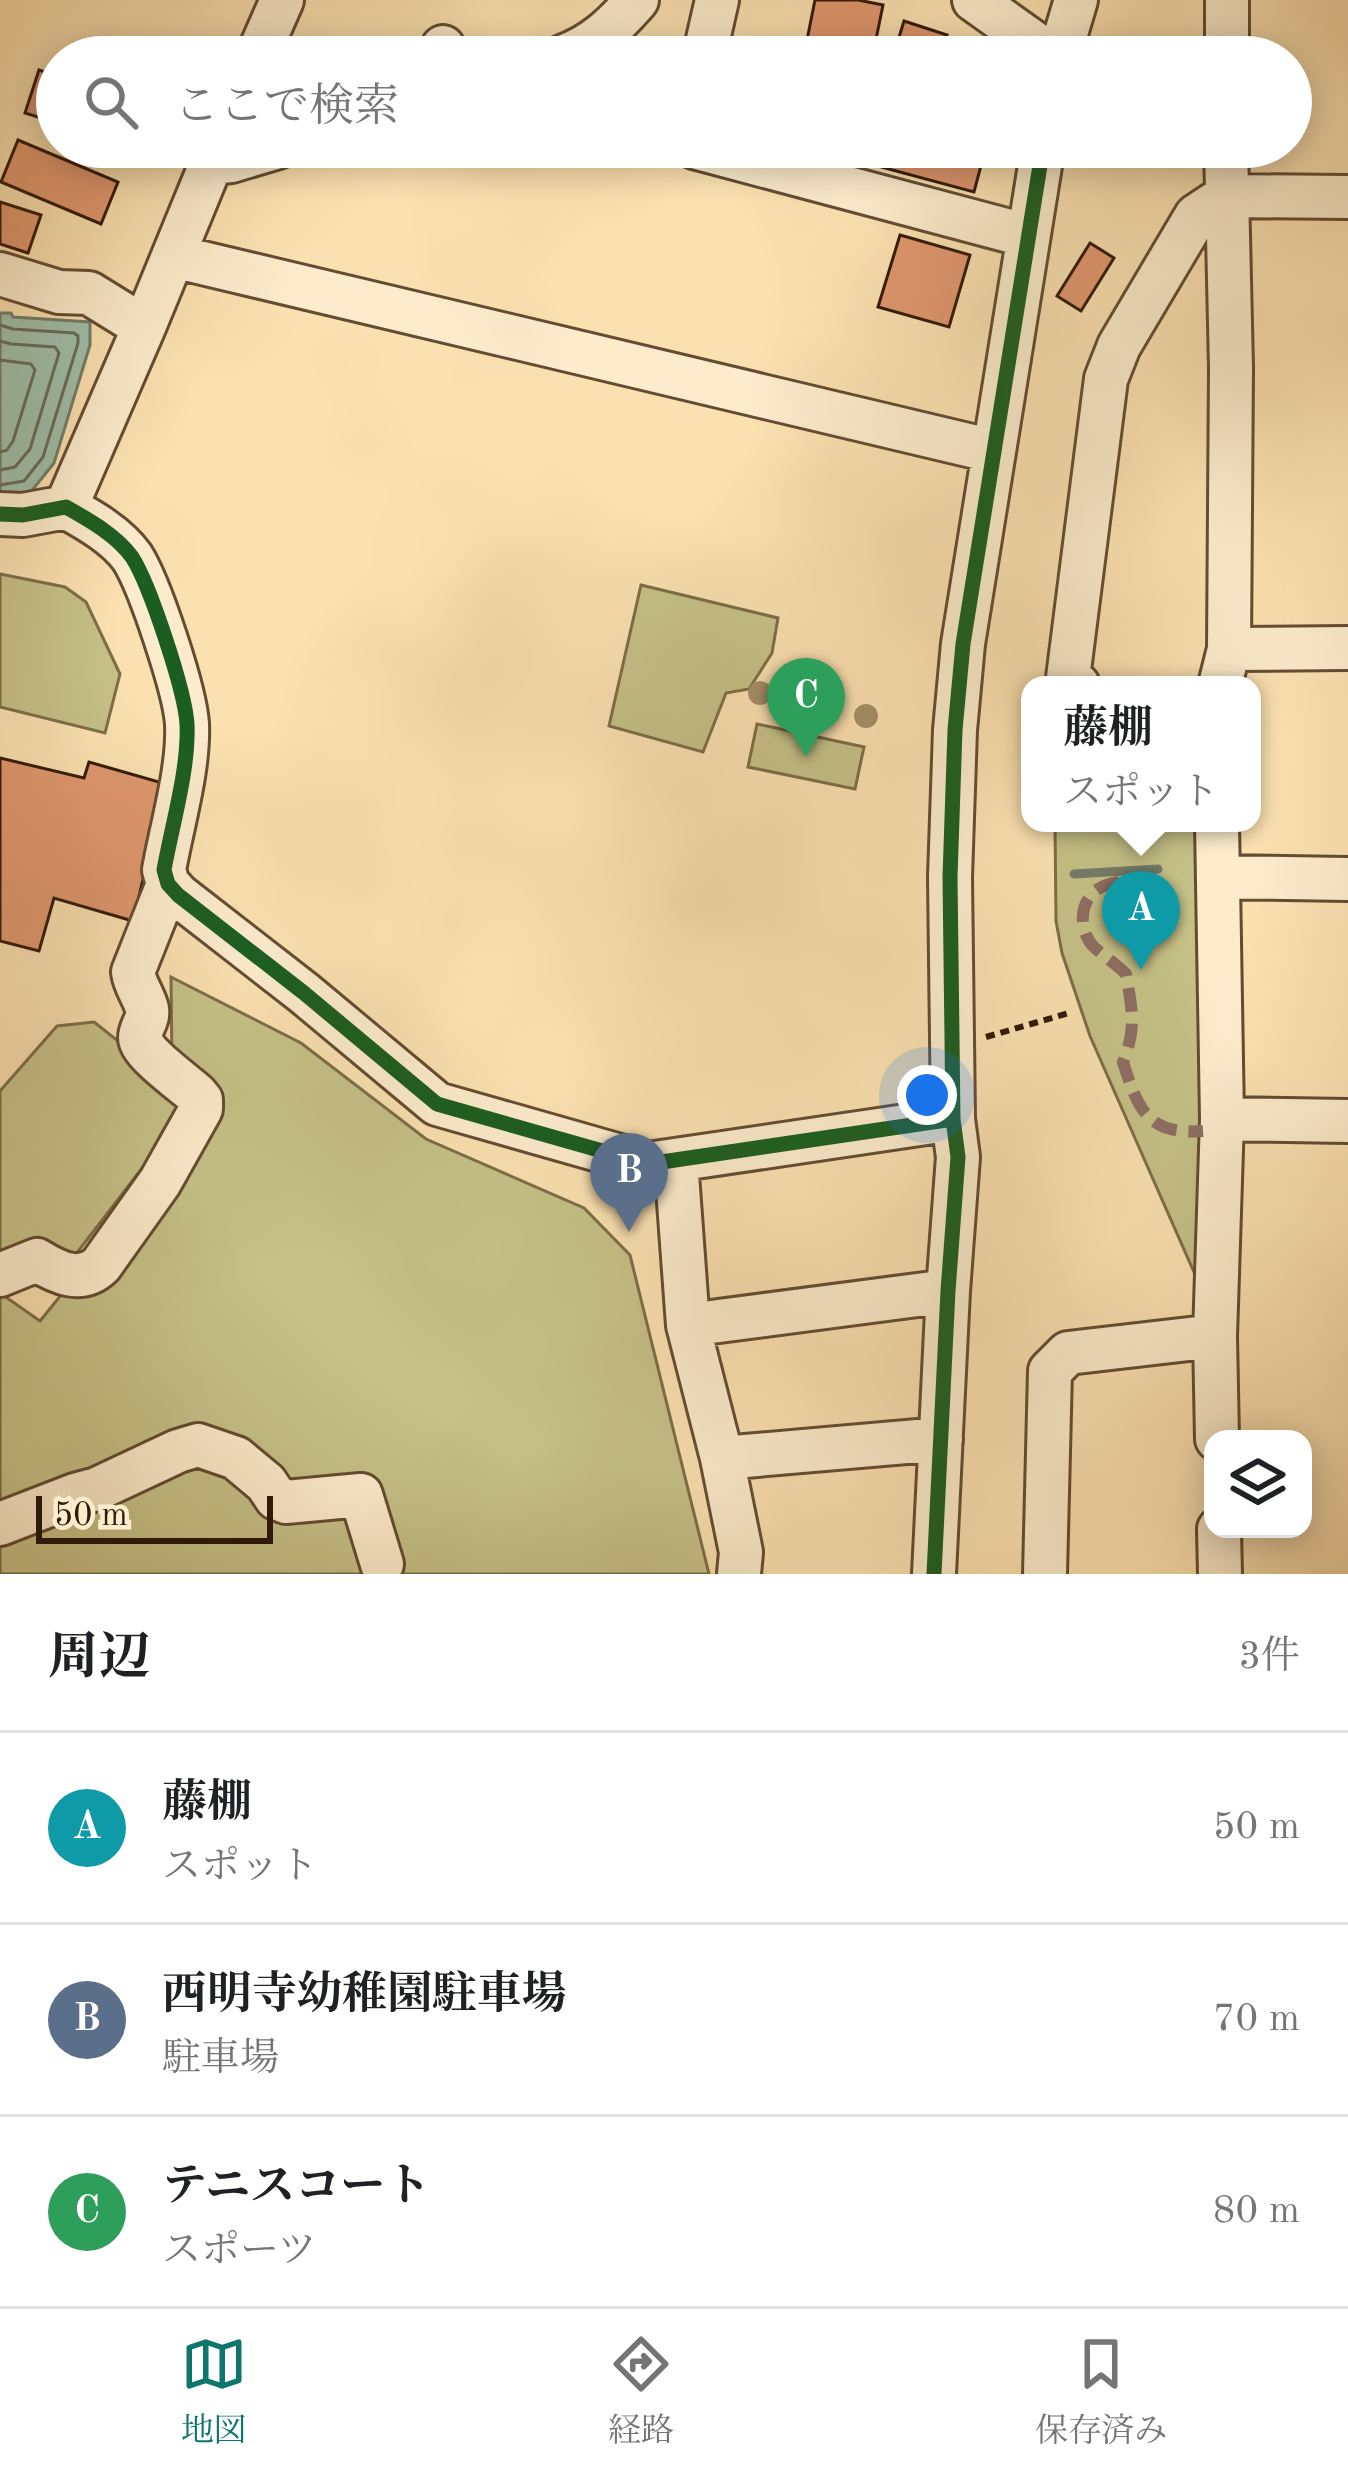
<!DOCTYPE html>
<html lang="ja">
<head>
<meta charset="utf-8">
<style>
	body { margin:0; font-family:"Old Standard TT","Noto Serif JP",serif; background:#f6f6f6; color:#202124 }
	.controls { position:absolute; right:36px; bottom:36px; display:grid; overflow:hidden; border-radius:24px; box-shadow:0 6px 30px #0003 }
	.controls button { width:108px; height:108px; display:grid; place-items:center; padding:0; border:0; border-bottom:3px solid #e0e0e0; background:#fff; color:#202124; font:60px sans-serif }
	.scale { position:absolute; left:36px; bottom:30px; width:237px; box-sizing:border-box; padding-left:12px; border:6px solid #321a09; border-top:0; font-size:33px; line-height:42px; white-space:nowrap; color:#321a09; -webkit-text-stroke:9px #fceccc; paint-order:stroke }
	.you { position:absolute; left:927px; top:1095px; width:42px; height:42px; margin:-30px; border:9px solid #fff; border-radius:50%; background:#1a73e8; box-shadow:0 0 0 18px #1a73e833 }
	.badge { display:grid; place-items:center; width:78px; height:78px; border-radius:50%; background:#0f766e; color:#fff; font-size:39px; font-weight:700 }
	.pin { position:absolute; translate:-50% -99px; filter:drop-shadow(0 3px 6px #0008) }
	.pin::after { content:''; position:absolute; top:63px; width:42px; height:36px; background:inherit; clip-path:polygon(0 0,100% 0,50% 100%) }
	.popup { position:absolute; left:1021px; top:676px; width:240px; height:156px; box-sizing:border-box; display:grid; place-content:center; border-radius:24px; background:#fff; filter:drop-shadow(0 3px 9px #0005); font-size:39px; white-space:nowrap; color:#757577 }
	.popup b { font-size:45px; color:#202124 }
	.popup::after { content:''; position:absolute; left:50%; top:100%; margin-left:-24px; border:24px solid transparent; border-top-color:#fff }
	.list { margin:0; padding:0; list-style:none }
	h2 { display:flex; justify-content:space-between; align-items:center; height:156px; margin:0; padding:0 48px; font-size:51px }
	h2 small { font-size:39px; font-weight:400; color:#757577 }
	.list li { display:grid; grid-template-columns:78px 1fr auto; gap:36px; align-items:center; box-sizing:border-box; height:192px; padding:0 48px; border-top:3px solid #e0e0e0 }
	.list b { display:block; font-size:45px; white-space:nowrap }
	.list p { margin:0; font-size:39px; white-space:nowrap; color:#757577 }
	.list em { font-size:39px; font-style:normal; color:#757577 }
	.icon { flex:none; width:66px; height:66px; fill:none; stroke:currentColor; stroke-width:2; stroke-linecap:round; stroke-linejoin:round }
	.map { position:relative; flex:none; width:1348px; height:1574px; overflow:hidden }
	.search { position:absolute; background:#fff; box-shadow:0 6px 30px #0003; left:36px; right:36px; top:36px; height:132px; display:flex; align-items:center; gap:30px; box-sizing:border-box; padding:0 42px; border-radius:66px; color:#757577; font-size:45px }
	.sheet { height:732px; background:#fff }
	nav { display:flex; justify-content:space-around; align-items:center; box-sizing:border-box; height:168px; border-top:3px solid #e0e0e0; background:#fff; font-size:33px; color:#757577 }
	nav a { display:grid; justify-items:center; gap:6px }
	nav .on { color:#0f766e }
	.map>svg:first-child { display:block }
</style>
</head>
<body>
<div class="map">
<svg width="1348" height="1574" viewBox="0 0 1348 1574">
	<rect width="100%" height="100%" fill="#fbe1b0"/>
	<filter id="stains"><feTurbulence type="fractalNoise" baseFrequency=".00167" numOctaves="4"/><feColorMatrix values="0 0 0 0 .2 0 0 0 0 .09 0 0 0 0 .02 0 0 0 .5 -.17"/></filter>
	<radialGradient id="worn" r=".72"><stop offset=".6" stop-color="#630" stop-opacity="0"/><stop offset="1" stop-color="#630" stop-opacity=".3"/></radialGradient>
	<path fill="#c5c187" stroke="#7c6e48" stroke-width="3" d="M0,574L65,587L86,602L120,674L105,733L0,707Z
		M641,585L778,618L772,653L749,689L726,693L703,752L609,726Z
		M757,724L864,747L855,789L748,767Z
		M1055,823H1203V1131L1197,1279L1090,1036L1062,953L1056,921Z
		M171,977L301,1043L426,1139L584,1208L630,1255L709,1574H0V1293L40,1321L202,1121L172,1066Z
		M94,1022L186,1095L187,1110L66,1267L0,1259V1091L57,1026Z"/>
	<path fill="#9fbea9" stroke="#737c69" stroke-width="3" d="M0,313H11L13,317L90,322V345L54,463L30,493L0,496Z"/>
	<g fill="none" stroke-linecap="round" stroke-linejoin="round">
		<path stroke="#686c59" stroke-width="3" d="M0,325L13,329L74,333L78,336V343L43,457L24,481L0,485
			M0,341L11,344L55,347L59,353L30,449L15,467L0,470
			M0,360L31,364L35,370L13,441L7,450L0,452"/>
		<path stroke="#737c69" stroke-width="9" d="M1074,874L1158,869"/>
	</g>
	<path fill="#e0976e" stroke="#321a09" stroke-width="3" d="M815,0H858L883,5L873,54L807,40Z
		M904,21L947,35L940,57H893Z
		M138,38L208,56V57H133Z
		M39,70L57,76V123L25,113Z
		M18,140L118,182L101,224L1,182Z
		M886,147H986L974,192L881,167Z
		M0,202L41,215L28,253L0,244Z
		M900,235L970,255L949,327L878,307Z
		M1090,243L1114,258L1081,311L1057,296Z
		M0,758L84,778L89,762L166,784L133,921L54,898L39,951L0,941Z"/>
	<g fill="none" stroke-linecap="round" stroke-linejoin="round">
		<g stroke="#644c33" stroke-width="48">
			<path id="minor" d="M974,0L1054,57
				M257,57L282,0
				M439,57L443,47
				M562,57C595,45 614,26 637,0
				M704,57L717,0
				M1059,57L1076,0
				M1227,57V0
				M694,147L1028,236
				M210,163L231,161L278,147
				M173,256L993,451
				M0,274L59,292L89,293L144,327
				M66,507L144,327L218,147
				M0,514L23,515L66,507C89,520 116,535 132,557C150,585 185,691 187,724C189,769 172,825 164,870L168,884L178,895L304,993L437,1104L648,1164L953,1119
				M1229,649L1348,648
				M1078,685L1068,678L1106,379L1119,346L1196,216L1226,196L1348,197
				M1220,685L1229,649L1231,368L1226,147
				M1218,877L1348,879
				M1222,1119L1348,1121
				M676,1161L688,1325L722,1458L741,1552L739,1574
				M0,1275L37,1260C58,1273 81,1284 101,1265L160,1182L201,1109V1100L196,1094C185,1084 140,1052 140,1038C140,1027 149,1021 147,1009C144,996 135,986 133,972L168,884
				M688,1325L948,1291
				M1217,1439L1215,1336L1222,1119L1217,823
				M722,1458L941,1439
				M0,1524L75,1495L97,1489L178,1451L198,1445L236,1458L266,1483L276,1498L286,1502L361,1495L382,1564
				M1219,1529L1220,1574
				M934,1574L948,1291L958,1157L953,1119L950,877L955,730L963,644L1043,147
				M1045,1574L1050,1371L1068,1353L1215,1336"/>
		</g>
		<path stroke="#321a09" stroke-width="6" stroke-dasharray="9 6" stroke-linecap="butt" d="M986,1037L1069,1013"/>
		<use href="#minor" stroke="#fceccc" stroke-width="42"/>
		<path stroke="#8d6e63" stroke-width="12" stroke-dasharray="24 12" stroke-linecap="butt" d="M1119,882C1114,883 1103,886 1100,888C1078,900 1078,932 1095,948C1105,957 1116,964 1126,974C1132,1009 1137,1028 1123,1062C1138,1110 1148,1135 1203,1131"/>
		<g stroke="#fceccc" stroke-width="22">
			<path id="cycleway" d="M0,514L23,515L66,507C89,520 116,535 132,557C150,585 185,691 187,724C189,769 172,825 164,870L168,884L178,895L304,993L437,1104L648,1164L953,1119
				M934,1574L948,1291L958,1157L953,1119L950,877L955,730L963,644L1043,147"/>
		</g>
		<use href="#cycleway" stroke="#1b5e20" stroke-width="15"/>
	</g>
	<g fill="#a58f69">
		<circle cx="760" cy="693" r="12"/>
		<circle cx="801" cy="702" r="12"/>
		<circle cx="866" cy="716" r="12"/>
	</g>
	<rect width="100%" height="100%" filter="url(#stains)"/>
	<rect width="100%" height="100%" fill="url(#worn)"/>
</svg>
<div class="controls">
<button><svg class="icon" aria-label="layers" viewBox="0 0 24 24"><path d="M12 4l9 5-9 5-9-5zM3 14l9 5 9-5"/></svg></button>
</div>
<div class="scale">50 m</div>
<div class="you"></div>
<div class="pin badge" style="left:1141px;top:970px;background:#0f9aa8">A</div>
<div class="popup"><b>藤棚</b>スポット</div>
<div class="pin badge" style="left:629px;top:1232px;background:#5c6f8a">B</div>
<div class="pin badge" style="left:806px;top:757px;background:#2e9e5b">C</div>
<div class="search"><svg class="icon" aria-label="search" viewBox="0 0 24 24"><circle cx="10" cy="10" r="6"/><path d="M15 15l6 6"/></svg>ここで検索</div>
</div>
<section class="sheet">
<h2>周辺<small>3件</small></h2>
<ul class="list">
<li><span class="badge" style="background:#0f9aa8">A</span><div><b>藤棚</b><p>スポット</p></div><em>50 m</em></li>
<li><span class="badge" style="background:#5c6f8a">B</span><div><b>西明寺幼稚園駐車場</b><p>駐車場</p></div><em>70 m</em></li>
<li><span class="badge" style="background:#2e9e5b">C</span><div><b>テニスコート</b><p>スポーツ</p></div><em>80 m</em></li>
</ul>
</section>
<nav>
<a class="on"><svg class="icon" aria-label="map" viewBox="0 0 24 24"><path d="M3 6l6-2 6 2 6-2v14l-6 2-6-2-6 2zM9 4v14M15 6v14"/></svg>地図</a>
<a><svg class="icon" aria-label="directions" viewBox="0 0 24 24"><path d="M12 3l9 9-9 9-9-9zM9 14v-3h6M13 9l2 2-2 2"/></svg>経路</a>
<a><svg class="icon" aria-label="saved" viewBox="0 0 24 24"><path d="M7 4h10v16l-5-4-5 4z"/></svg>保存済み</a>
</nav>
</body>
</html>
